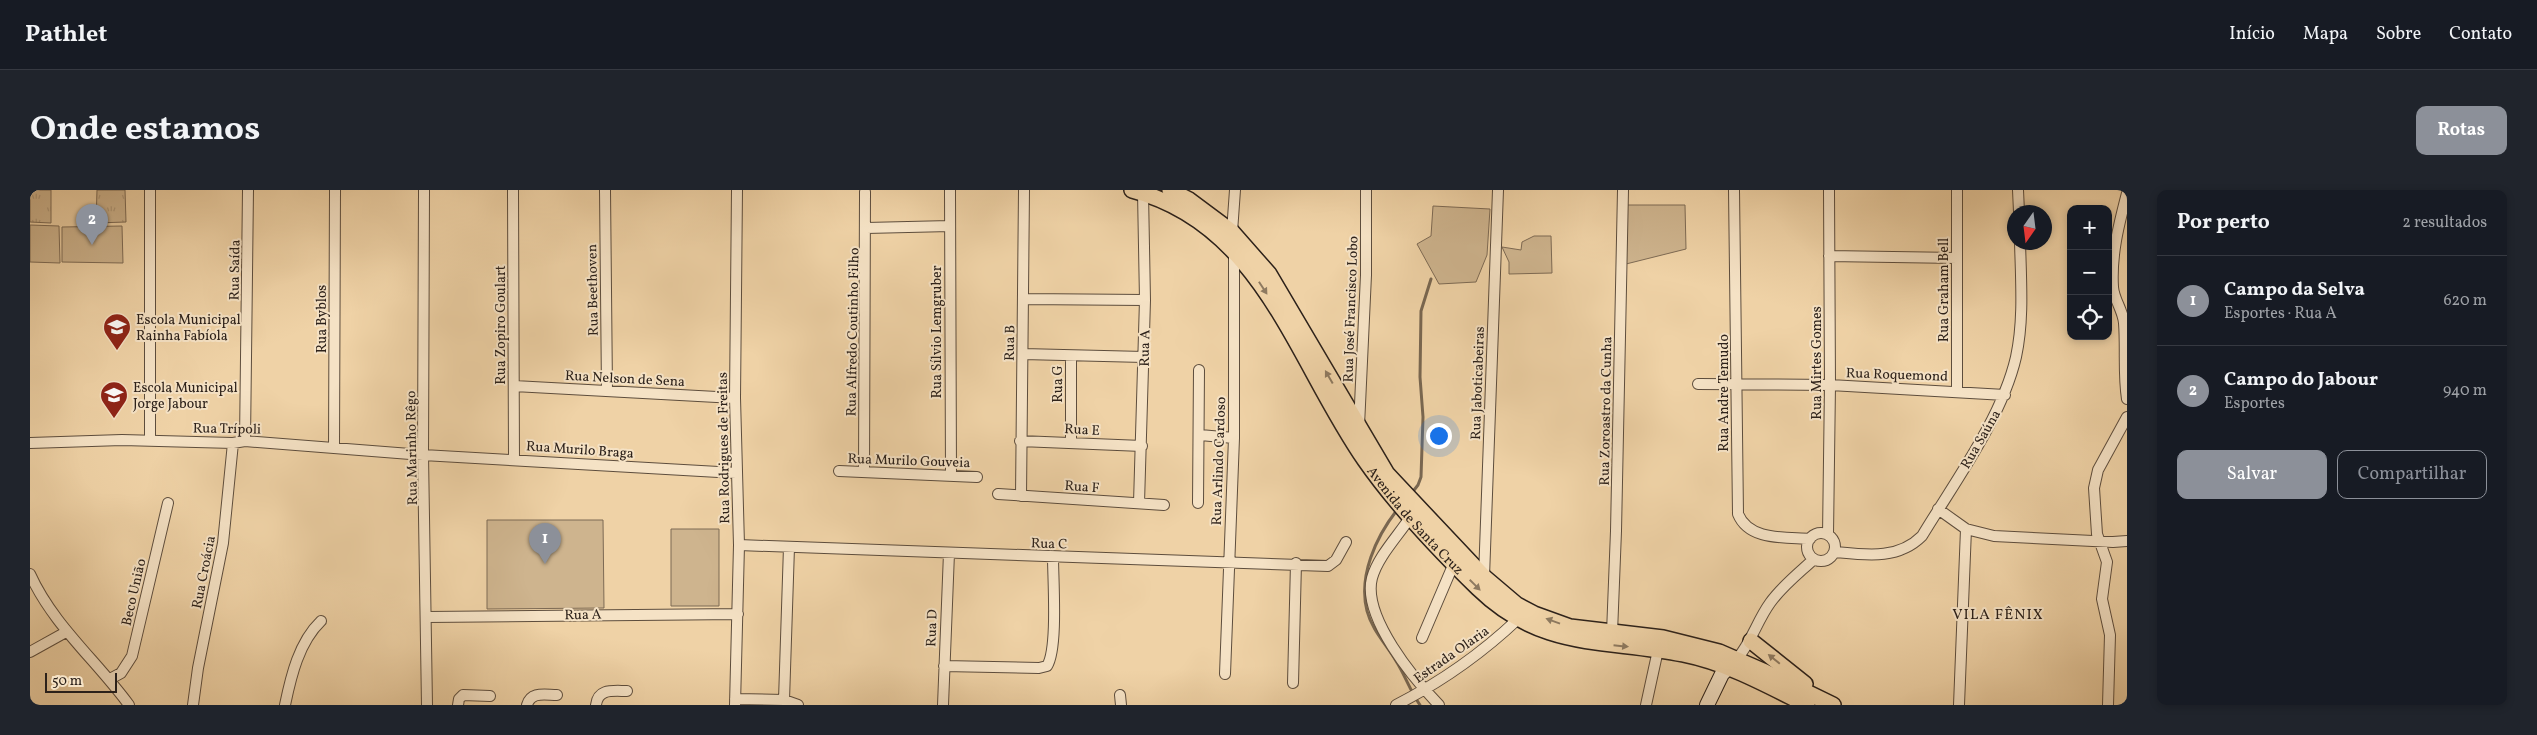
<!DOCTYPE html>
<html lang="pt">
<head>
<meta charset="utf-8">
<style>
	body { margin:0; font-family:Vollkorn,serif; background:#20242c; color:#f1f3f6 }
	.controls { position:absolute; right:15px; top:15px; display:grid; overflow:hidden; border-radius:10px; box-shadow:0 2px 8px #0003 }
	.controls button { width:45px; height:45px; display:grid; place-items:center; padding:0; border:0; border-bottom:1px solid #363941; background:#171b24; color:#f1f3f6; font:25px sans-serif }
	.compass { position:absolute; left:1977px; top:15px; width:45px; height:45px; border-radius:50%; background:#171b24; box-shadow:0 2px 8px #0003; rotate:194deg }
	.scale { position:absolute; left:15px; bottom:12px; width:72px; box-sizing:border-box; padding-left:5px; border:2px solid #2c211a; border-top:0; font-size:14px; line-height:18px; white-space:nowrap; color:#2c211a; -webkit-text-stroke:4px #f5e2c5; paint-order:stroke }
	.you { position:absolute; left:1408px; top:245px; width:18px; height:18px; margin:-12px; border:4px solid #fff; border-radius:50%; background:#1a73e8; box-shadow:0 0 0 8px #1a73e833 }
	.badge { display:grid; place-items:center; width:32px; height:32px; border-radius:50%; background:#8c9099; color:#fff; font-size:16px; font-weight:700 }
	.pin { position:absolute; translate:-50% -41px; filter:drop-shadow(0 1px 2px #0008) }
	.pin::after { content:''; position:absolute; top:26px; width:18px; height:15px; background:inherit; clip-path:polygon(0 0,100% 0,50% 100%) }
	.list { margin:0; padding:0; list-style:none }
	h2 { display:flex; justify-content:space-between; align-items:center; height:65px; margin:0; padding:0 20px; font-size:21px }
	h2 small { font-size:16px; font-weight:400; color:#9ea1a6 }
	.list li { display:grid; grid-template-columns:32px 1fr auto; gap:15px; align-items:center; box-sizing:border-box; height:90px; padding:0 20px; border-top:1px solid #363941 }
	.list b { display:block; font-size:19px; white-space:nowrap }
	.list p { margin:0; font-size:16px; white-space:nowrap; color:#9ea1a6 }
	.list em { font-size:16px; font-style:normal; color:#9ea1a6 }
	.actions { display:flex; gap:10px; padding:15px 20px }
	.actions a { flex:1; padding:11px 0; border:1px solid #8c9099; border-radius:10px; text-align:center; font-size:18px; color:#8c9099 }
	.actions .main { background:#8c9099; color:#fff }
	.icon { flex:none; width:28px; height:28px; fill:none; stroke:currentColor; stroke-width:2; stroke-linecap:round; stroke-linejoin:round }
	.map { position:relative; flex:none; width:2097px; height:515px; overflow:hidden; border-radius:10px }
	header { display:flex; align-items:center; gap:30px; box-sizing:border-box; height:70px; padding:0 25px; background:#171b24; border-bottom:1px solid #363941 }
	header strong { font-size:24px }
	nav { display:flex; gap:28px; margin-inline-start:auto; font-size:18px }
	.intro { display:flex; align-items:center; justify-content:space-between; box-sizing:border-box; height:120px; padding:0 30px }
	h1 { margin:0; font-size:35px }
	.button { padding:12px 22px; border-radius:10px; background:#8c9099; color:#fff; font-size:18px; font-weight:700 }
	main { display:flex; gap:30px; padding:0 30px }
	aside { flex:1; background:#171b24; border-radius:10px; box-shadow:0 2px 8px #0003 }
	.map>svg:first-child { display:block }
</style>
</head>
<body>
<header>
<strong>Pathlet</strong>
<nav><a>Início</a><a>Mapa</a><a>Sobre</a><a>Contato</a></nav>
</header>
<div class="intro"><h1>Onde estamos</h1><a class="button">Rotas</a></div>
<main>
<div class="map">
<svg width="2097" height="515" viewBox="0 0 2097 515">
	<defs>
		<pattern id="park-tufts" width="24" height="20" patternUnits="userSpaceOnUse" patternTransform="scale(1.25)"><rect width="24" height="20" fill="#ceb48e"/><path d="M3 7l-1-3M5 7V3M7 7l1-3M15 17l-1-3M17 17v-4M19 17l1-3" fill="none" stroke="#b19a7a"/></pattern>
	</defs>
	<rect width="100%" height="100%" fill="#efd2a6"/>
	<filter id="stains"><feTurbulence type="fractalNoise" baseFrequency=".004" numOctaves="4"/><feColorMatrix values="0 0 0 0 .2 0 0 0 0 .09 0 0 0 0 .02 0 0 0 .5 -.17"/></filter>
	<radialGradient id="worn" r=".72"><stop offset=".6" stop-color="#630" stop-opacity="0"/><stop offset="1" stop-color="#630" stop-opacity=".3"/></radialGradient>
	<path fill="#ceb48e" stroke="#7d6a54" d="M1597,15H1655L1656,59L1596,74Z
		M1403,16L1460,19L1457,65L1446,92L1409,94L1387,54L1401,46Z
		M0,35L29,36L30,73L0,72Z
		M92,36L93,73L32,72V37Z
		M1504,46H1521L1522,83L1479,84V72L1472,57L1491,60L1492,52Z
		M457,330H573L574,418L457,419Z
		M641,339H689V416H641Z"/>
	<path fill="url(#park-tufts)" stroke="#7d6a54" d="M0,0H21V33L0,32Z
		M67,0H95L96,32L66,33Z"/>
	<g fill="none" stroke-linecap="round" stroke-linejoin="round">
		<path stroke="#796751" stroke-width="3" d="M1381,304L1388,295L1391,287L1393,227L1390,187L1391,121L1401,89
			M1367,320C1346,347 1328,386 1337,421C1342,440 1356,454 1366,471C1375,485 1380,501 1390,515"/>
		<g stroke="#5d4d3d" stroke-width="12">
			<path id="street" d="M120,0V250
				M394,0L393,265L397,515
				M483,0L484,269
				M575,0L577,201
				M920,0L921,284
				M1704,0L1708,324C1719,351 1755,347 1780,349
				M1988,0L1989,22
				M2097,3C2089,34 2081,64 2083,97C2084,110 2093,120 2094,133C2096,159 2093,183 2097,209
				M836,38L920,36
				M1202,42L1205,0
				M1799,66L1927,68
				M993,109L1115,110
				M993,164L1114,167
				M1668,194L1800,195L1975,205
				M484,196L705,208
				M1927,201V0
				M1329,236L1336,85V0
				M1170,245L1204,248
				M215,251L218,0
				M990,251L1112,256
				M0,253L92,250L203,253L215,251L393,265L706,283
				M1041,253V166
				M304,258L305,0
				M809,281L947,287
				M834,281L835,2
				M968,304L1134,315
				M991,306L994,0
				M1109,313L1115,110L1113,3
				M1168,313L1169,180
				M1908,319L1936,339L1964,346L2083,352L2097,351
				M1381,326C1369,345 1348,366 1342,388C1332,427 1384,489 1409,515
				M1777 357a14 14 0 1 1 28 0a14 14 0 1 1-28 0Z
				M1798,345L1800,195L1799,0
				M709,355L1298,376L1306,370L1316,352
				M1805,362C1836,365 1868,370 1892,346C1924,293 1972,228 1986,167C1994,130 1991,91 1990,52
				M0,384C23,435 67,471 99,515
				M1454,387L1468,0
				M397,427L708,424
				M1582,443L1586,341L1593,0
				M1392,448L1424,373
				M0,462L36,442
				M1707,469C1722,451 1727,431 1740,413C1752,396 1769,383 1784,369
				M914,476L1009,478L1017,476C1028,459 1023,390 1023,367
				M1195,484L1204,248V60
				M80,489L91,483L102,466L138,313
				M1263,493L1266,373
				M1090,505L1091,515
				M705,509L754,510L768,515
				M754,510L759,357
				M163,515L168,478L193,353L203,253
				M255,515C261,486 269,452 291,431
				M428,515L429,509L433,505L460,506
				M497,515C501,501 515,505 527,505
				M566,515C568,498 583,501 597,501
				M705,515L709,355L705,208L707,0
				M913,515L919,363
				M1366,515C1411,492 1451,464 1488,429
				M1616,515L1628,460
				M1929,515L1936,339
				M2078,515L2080,445L2072,409L2077,372L2067,344L2064,298L2068,280L2097,227"/>
		</g>
		<g stroke="#2c211a" stroke-width="16">
			<path id="secondary" d="M1677,515L1692,484L1706,470"/>
		</g>
		<g stroke="#2c211a" stroke-width="18">
			<g id="primary">
				<path id="s1" d="M1102,0C1233,34 1266,171 1335,270C1367,316 1408,359 1448,398C1513,461 1574,448 1653,464C1698,473 1737,495 1777,515"/>
				<path d="M1140,0L1159,10L1202,42L1239,84L1357,284L1454,387L1487,415L1504,424L1540,437L1633,448L1689,462L1735,482L1803,515"/>
				<path d="M1721,451L1775,494"/>
			</g>
		</g>
		<use href="#street" stroke="#f5e2c5" stroke-width="10"/>
		<use href="#secondary" stroke="#f5e2c5" stroke-width="14"/>
		<use href="#primary" stroke="#efd2a6" stroke-width="15"/>
	</g>
	<defs><path id="oneway-solid" d="M-6-.8H1V-3.2L6.5 0L1 3.2V.8H-6Z" transform="scale(1.25)"/></defs>
	<g fill="#8e7a60">
		<use href="#oneway-solid" transform="translate(1233 98) rotate(57)"/>
		<use href="#oneway-solid" transform="translate(1299 187) rotate(-120)"/>
		<use href="#oneway-solid" transform="translate(1445 395) rotate(45)"/>
		<use href="#oneway-solid" transform="translate(1523 431) rotate(-160)"/>
		<use href="#oneway-solid" transform="translate(1591 456) rotate(6)"/>
		<use href="#oneway-solid" transform="translate(1744 469) rotate(-141)"/>
	</g>
	<defs>
		<g id="school-pin" transform="scale(1.4375)"><path d="M0 17L-7.5 6A9.5 9.5 0 1 1 7.5 6Z" fill="#8f2418" stroke="#f5e2c5"/><path d="M0-5L7-2L0 1L-7-2ZM-4 1L0 2.5L4 1V4Q0 6-4 4Z" fill="#fff"/></g>
	</defs>
	<g fill-rule="evenodd">
		<use href="#school-pin" x="87" y="137"/>
		<use href="#school-pin" x="84" y="205"/>
	</g>
	<g text-anchor="middle" stroke-width="4" stroke-linejoin="round" paint-order="stroke">
		<g font-size="14" fill="#2c211a" stroke="#f5e2c5">
			<text transform="translate(204 80) rotate(-89)" y="5">Rua Saída</text>
			<text transform="translate(562 100) rotate(-91)" y="5">Rua Beethoven</text>
			<text transform="translate(1913 100) rotate(-90)" y="5">Rua Graham Bell</text>
			<text transform="translate(1320 119) rotate(-88)" y="5">Rua José Francisco Lobo</text>
			<text transform="translate(291 129) rotate(-90)" y="5">Rua Byblos</text>
			<text transform="translate(470 135) rotate(-90)" y="5">Rua Zopiro Goulart</text>
			<text transform="translate(822 142) rotate(-89)" y="5">Rua Alfredo Coutinho Filho</text>
			<text transform="translate(906 142) rotate(-90)" y="5">Rua Sílvio Lemgruber</text>
			<text transform="translate(979 153) rotate(-89)" y="5">Rua B</text>
			<text transform="translate(1114 158) rotate(-89)" y="5">Rua A</text>
			<text transform="translate(1786 173) rotate(-90)" y="5">Rua Mirtes Gomes</text>
			<text transform="translate(1867 184) rotate(2)" y="5">Rua Roquemond</text>
			<text transform="translate(595 188) rotate(3)" y="5">Rua Nelson de Sena</text>
			<text transform="translate(1447 193) rotate(-88)" y="5">Rua Jaboticabeiras</text>
			<text transform="translate(1027 194) rotate(-90)" y="5">Rua G</text>
			<text transform="translate(1693 203) rotate(-90)" y="5">Rua Andre Temudo</text>
			<text transform="translate(1575 221) rotate(-89)" y="5">Rua Zoroastro da Cunha</text>
			<text transform="translate(197 238) rotate(1)" y="5">Rua Trípoli</text>
			<text transform="translate(1052 239) rotate(3)" y="5">Rua E</text>
			<text transform="translate(1950 249) rotate(-60)" y="5">Rua Saúna</text>
			<text transform="translate(381 258) rotate(-91)" y="5">Rua Marinho Rêgo</text>
			<text transform="translate(693 258) rotate(-91)" y="5">Rua Rodrigues de Freitas</text>
			<text transform="translate(550 259) rotate(4)" y="5">Rua Murilo Braga</text>
			<text transform="translate(879 270) rotate(2)" y="5">Rua Murilo Gouveia</text>
			<text transform="translate(1188 271) rotate(-88)" y="5">Rua Arlindo Cardoso</text>
			<text transform="translate(1052 296) rotate(4)" y="5">Rua F</text>
			<text dy="5" stroke="none"><textPath href="#s1" startOffset="446">Avenida de Santa Cruz</textPath></text>
			<text transform="translate(1019 353) rotate(2)" y="5">Rua C</text>
			<text transform="translate(173 382) rotate(-79)" y="5">Rua Croácia</text>
			<text transform="translate(103 402) rotate(-77)" y="5">Beco União</text>
			<text transform="translate(553 424) rotate(-1)" y="5">Rua A</text>
			<text transform="translate(901 438) rotate(-88)" y="5">Rua D</text>
			<text transform="translate(1421 464) rotate(-35)" y="5">Estrada Olaria</text>
		</g>
		<g font-size="14" fill="#2c211a" stroke="#f5e2c5" text-anchor="start">
			<text x="106" y="134">Escola Municipal<tspan x="106" dy="16">Rainha Fabíola</tspan></text>
			<text x="103" y="202">Escola Municipal<tspan x="103" dy="16">Jorge Jabour</tspan></text>
		</g>
		<g font-size="15" letter-spacing="1" fill="#2c211a" stroke="#f5e2c5">
			<text x="1968" y="429">VILA FÊNIX</text>
		</g>
	</g>
	<rect width="100%" height="100%" filter="url(#stains)"/>
	<rect width="100%" height="100%" fill="url(#worn)"/>
</svg>
<div class="controls">
<button>+</button>
<button>−</button>
<button><svg class="icon" aria-label="locate" viewBox="0 0 24 24"><circle cx="12" cy="12" r="6"/><path d="M12 2v4M12 18v4M2 12h4M18 12h4"/></svg></button>
</div>
<svg class="compass" viewBox="-18 -18 36 36"><path d="M0-13l5 13h-10z" fill="#e53935"/><path d="M0 13l5-13h-10z" fill="#9ea1a6"/></svg>
<div class="scale">50 m</div>
<div class="you"></div>
<div class="pin badge" style="left:515px;top:374px">1</div>
<div class="pin badge" style="left:62px;top:55px">2</div>
</div>
<aside>
<h2>Por perto<small>2 resultados</small></h2>
<ul class="list">
<li><span class="badge">1</span><div><b>Campo da Selva</b><p>Esportes · Rua A</p></div><em>620 m</em></li>
<li><span class="badge">2</span><div><b>Campo do Jabour</b><p>Esportes</p></div><em>940 m</em></li>
</ul>
<div class="actions"><a class="main">Salvar</a><a>Compartilhar</a></div>
</aside>
</main>
</body>
</html>
